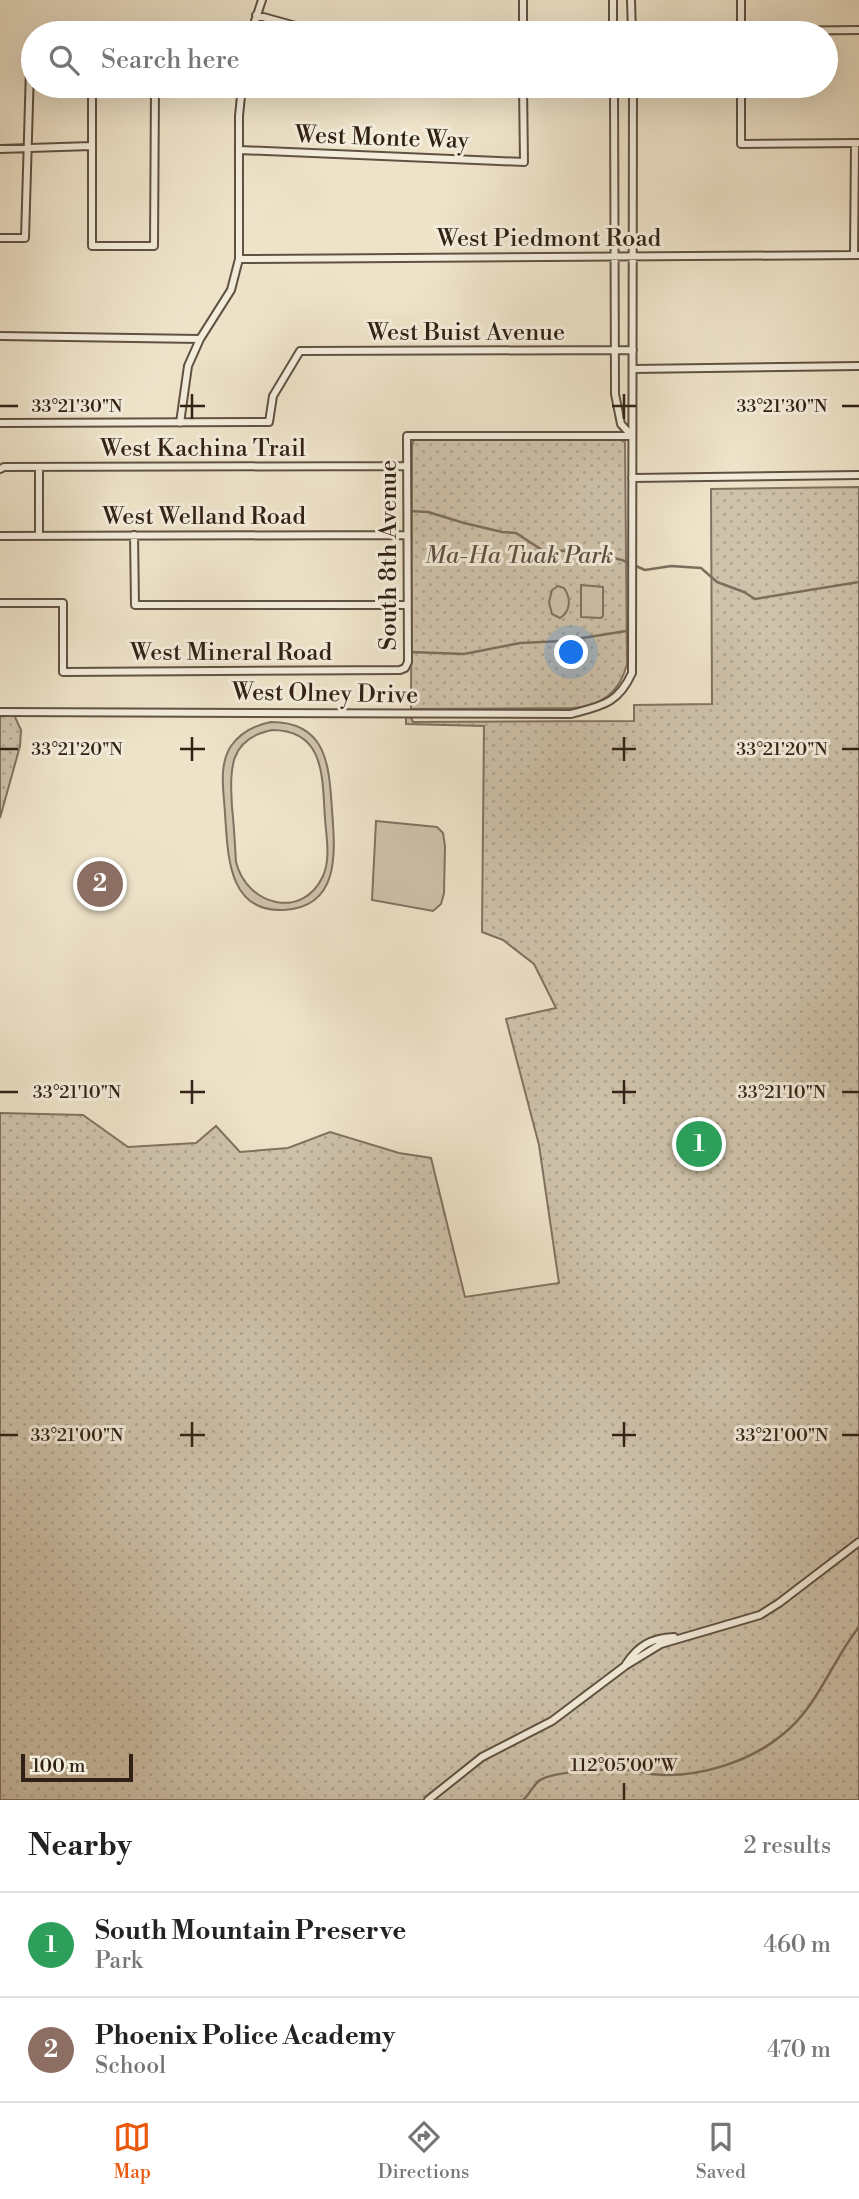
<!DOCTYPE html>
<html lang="en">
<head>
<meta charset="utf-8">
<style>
	body { margin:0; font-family:"Libre Bodoni",serif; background:#f2f2f2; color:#222 }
	.scale { position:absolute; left:21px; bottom:18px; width:112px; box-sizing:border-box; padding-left:7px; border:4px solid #312115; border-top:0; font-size:19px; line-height:24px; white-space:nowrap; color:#312115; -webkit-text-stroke:5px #f4eddc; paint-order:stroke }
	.you { position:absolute; left:572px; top:653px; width:24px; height:24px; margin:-18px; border:5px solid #fff; border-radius:50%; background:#1a73e8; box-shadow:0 0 0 10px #1a73e833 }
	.badge { display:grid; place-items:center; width:46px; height:46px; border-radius:50%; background:#ea580c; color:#fff; font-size:23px; font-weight:700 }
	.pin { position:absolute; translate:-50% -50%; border:4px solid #fff; box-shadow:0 2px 7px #0006 }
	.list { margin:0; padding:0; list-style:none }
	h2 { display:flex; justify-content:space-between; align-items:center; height:91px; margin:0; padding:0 28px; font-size:30px }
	h2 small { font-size:23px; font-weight:400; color:#767676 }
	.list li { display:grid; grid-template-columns:46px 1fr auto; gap:21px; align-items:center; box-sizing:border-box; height:105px; padding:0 28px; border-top:2px solid #e0e0e0 }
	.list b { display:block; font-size:26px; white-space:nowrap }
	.list p { margin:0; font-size:23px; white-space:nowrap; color:#767676 }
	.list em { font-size:23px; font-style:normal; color:#767676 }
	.icon { flex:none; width:38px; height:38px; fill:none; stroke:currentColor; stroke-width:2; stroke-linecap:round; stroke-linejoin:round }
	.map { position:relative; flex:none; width:859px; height:1800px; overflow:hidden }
	.search { position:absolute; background:#fff; box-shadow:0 7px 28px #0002; left:21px; right:21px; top:21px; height:77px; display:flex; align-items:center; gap:18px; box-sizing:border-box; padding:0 24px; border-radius:38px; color:#767676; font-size:26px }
	.sheet { height:301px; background:#fff }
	nav { display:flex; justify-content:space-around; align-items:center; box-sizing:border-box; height:98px; border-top:2px solid #e0e0e0; background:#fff; font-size:19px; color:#767676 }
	nav a { display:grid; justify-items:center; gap:4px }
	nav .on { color:#ea580c }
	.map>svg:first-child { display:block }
</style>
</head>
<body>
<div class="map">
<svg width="859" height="1800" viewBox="0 0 859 1800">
	<defs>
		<pattern id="park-dots" width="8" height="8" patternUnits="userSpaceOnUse" patternTransform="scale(1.75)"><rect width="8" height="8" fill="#cec2aa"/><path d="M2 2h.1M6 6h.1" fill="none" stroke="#b1a691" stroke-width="1.8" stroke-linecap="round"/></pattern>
	</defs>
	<rect width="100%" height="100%" fill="#eee3c9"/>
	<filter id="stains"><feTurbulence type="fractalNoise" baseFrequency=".00286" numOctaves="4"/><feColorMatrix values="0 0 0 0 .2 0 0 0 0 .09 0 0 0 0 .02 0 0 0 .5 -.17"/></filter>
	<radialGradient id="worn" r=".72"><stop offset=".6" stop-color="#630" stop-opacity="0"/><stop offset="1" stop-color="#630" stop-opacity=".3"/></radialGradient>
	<path fill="url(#park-dots)" stroke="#807260" stroke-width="2" d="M417,439H619L625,442L627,664C620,692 602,706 573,708L411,709L412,446L414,440Z
		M859,487V1800H0V1113L83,1115L128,1147L196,1143L216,1126L240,1152L288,1148L330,1132L399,1153L431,1158L465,1297L559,1283L539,1145L506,1019L556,1008L534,964L503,940L482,932L484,726L406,724V716L14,715L21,730L20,746L0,818V709L409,713L413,722L634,721V705L712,704L711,489Z"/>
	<path fill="#cec2aa" stroke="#807260" stroke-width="2" fill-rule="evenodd" d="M581,585L603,587V616L601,618L581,617Z
		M558,586L564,588C571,598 571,611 560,618L552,614L549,602L552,590Z
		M271,722C328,722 329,767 332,810C335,851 341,907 284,910C227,913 228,853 225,814C224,792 218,766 231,746C241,732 255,725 271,722ZM272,730C326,730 322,779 325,818C326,836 331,858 323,876C303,920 247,906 236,862C235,844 234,826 232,807C230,770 228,739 272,730Z
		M376,821L437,827L443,833L445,846L444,893L441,904L433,911L372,900Z"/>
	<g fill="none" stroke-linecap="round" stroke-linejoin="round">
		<path stroke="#7c6e5c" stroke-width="2.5" d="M409,511L428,512L464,523L502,532L516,533L542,550L588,552L622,560L645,570L671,566L701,568L717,582L744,592L755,599L859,582
			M410,652L464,654L520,643L564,641L632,630
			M523,1800C529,1795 534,1784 540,1780C556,1771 612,1768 630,1770C637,1770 644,1773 651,1774C695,1779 748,1763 782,1735C818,1707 831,1662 859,1627"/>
		<g stroke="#605242" stroke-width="10">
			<path id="street" d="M523,0V33
				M613,0V33
				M631,0L632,33
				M256,15L321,33
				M251,33L262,0
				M590,33L859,30
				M741,33V0
				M92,86V246H154L155,86
				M614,86L615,394L621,424L632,436
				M741,86V144L859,143
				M0,149L91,146
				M240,150L524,162L523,86
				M0,238H25L30,69H33
				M854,255L855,143
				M239,259L859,255
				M0,336L200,339
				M633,369L859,366
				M0,423L269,422L273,396L300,351L633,350
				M180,423L188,366L200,339L231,290L239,259V116L242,86
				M39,467V535
				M0,469L4,467L407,466
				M632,478L859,475
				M134,535L135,605H407
				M0,536L407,535
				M0,603H63V672L400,670L405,668L408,662L407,436H632
				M0,712L571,714C601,706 618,704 632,673L633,86
				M626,1664C638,1646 651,1638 674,1637
				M428,1800L482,1757L552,1721L625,1666L661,1644L760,1615L779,1603L859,1542"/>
		</g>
		<use href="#street" stroke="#f4eddc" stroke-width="6"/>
	</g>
	<path fill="none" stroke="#312115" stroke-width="2.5" d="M192,394V419M624,394V419M0,406H18M180,406H205M612,406H636M842,406H859M192,737V761M624,737V761M0,749H18M180,749H205M612,749H636M842,749H859M192,1080V1104M624,1080V1104M0,1092H18M180,1092H205M612,1092H636M842,1092H859M192,1422V1447M624,1422V1447M0,1435H18M180,1435H205M612,1435H636M842,1435H859M624,1783V1800"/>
	<g text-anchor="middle" stroke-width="6" stroke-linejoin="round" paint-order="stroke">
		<g font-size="24" fill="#312115" stroke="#f4eddc">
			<text transform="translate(382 137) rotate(2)" y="8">West Monte Way</text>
			<text x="549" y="246">West Piedmont Road</text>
			<text x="466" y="340">West Buist Avenue</text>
			<text x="203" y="456">West Kachina Trail</text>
			<text x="204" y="524">West Welland Road</text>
			<text transform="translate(388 555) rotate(-90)" y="8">South 8th Avenue</text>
			<text x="231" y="660">West Mineral Road</text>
			<text transform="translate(325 693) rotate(1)" y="8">West Olney Drive</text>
		</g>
		<g font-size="24" font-style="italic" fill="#605142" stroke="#f4eddc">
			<text x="519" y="563">Ma-Ha Tuak Park</text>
		</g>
	</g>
	<g font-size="18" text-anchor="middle" fill="#312115" stroke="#f4eddc" stroke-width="6" stroke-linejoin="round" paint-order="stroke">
		<text x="77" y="412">33°21'30"N</text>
		<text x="782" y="412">33°21'30"N</text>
		<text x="77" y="755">33°21'20"N</text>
		<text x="782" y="755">33°21'20"N</text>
		<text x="77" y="1098">33°21'10"N</text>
		<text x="782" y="1098">33°21'10"N</text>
		<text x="77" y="1441">33°21'00"N</text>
		<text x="782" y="1441">33°21'00"N</text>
		<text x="624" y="1771">112°05'00"W</text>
	</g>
	<rect width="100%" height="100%" filter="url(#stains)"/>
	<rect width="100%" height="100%" fill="url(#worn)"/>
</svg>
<div class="scale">100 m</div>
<div class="you"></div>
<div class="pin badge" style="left:699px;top:1144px;background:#2e9e5b">1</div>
<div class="pin badge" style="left:100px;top:884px;background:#8d6e63">2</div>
<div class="search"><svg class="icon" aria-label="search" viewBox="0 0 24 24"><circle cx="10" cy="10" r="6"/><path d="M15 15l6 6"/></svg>Search here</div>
</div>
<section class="sheet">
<h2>Nearby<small>2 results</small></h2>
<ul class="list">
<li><span class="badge" style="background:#2e9e5b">1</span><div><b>South Mountain Preserve</b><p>Park</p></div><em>460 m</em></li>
<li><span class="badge" style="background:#8d6e63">2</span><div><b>Phoenix Police Academy</b><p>School</p></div><em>470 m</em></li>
</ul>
</section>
<nav>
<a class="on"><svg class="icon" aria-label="map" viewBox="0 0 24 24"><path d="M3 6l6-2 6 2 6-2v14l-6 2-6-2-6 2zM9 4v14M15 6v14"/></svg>Map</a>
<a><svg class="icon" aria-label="directions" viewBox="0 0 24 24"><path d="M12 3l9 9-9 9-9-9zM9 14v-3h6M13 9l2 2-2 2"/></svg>Directions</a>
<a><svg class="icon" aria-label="saved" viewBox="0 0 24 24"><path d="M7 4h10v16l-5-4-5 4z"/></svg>Saved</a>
</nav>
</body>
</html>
